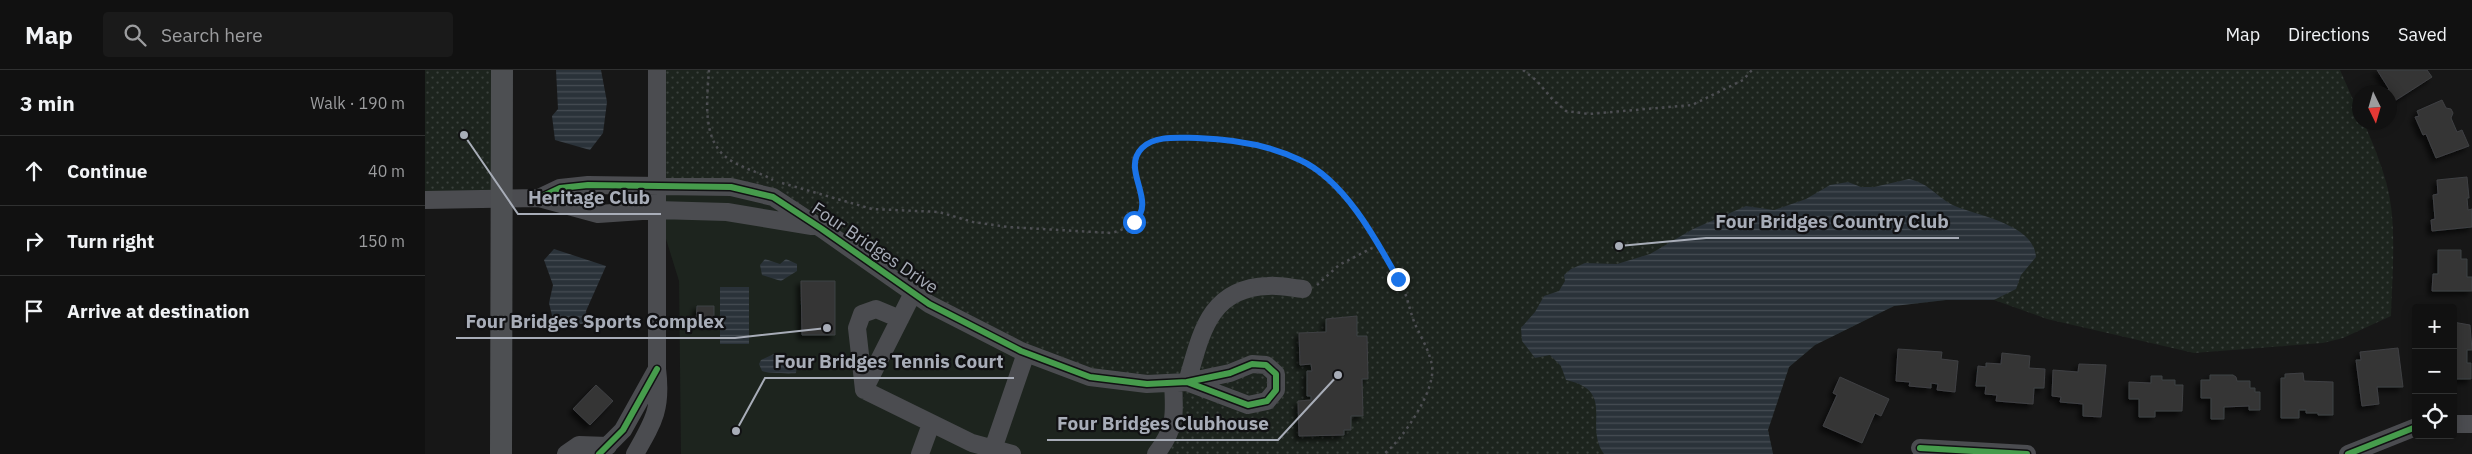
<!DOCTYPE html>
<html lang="en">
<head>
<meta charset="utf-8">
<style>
	body { margin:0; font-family:"IBM Plex Sans",sans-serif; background:#1a1a1a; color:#f1f3f6 }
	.controls { position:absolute; right:15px; bottom:15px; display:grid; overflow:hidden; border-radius:5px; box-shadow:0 2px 12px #0003 }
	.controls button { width:45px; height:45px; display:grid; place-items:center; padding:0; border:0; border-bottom:1px solid #303131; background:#111; color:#f1f3f6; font:25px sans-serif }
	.compass { position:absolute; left:1927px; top:15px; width:45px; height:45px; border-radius:50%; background:#111; box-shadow:0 2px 12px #0003; rotate:175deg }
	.stop { position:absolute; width:15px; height:15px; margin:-11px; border:4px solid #1a73e8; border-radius:50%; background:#fff }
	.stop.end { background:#1a73e8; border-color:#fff; box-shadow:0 1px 5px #0008 }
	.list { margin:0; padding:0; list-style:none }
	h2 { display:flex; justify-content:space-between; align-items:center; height:65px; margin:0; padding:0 20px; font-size:21px }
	h2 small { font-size:16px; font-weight:400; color:#9c9d9f }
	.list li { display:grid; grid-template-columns:32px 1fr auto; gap:15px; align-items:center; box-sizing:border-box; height:70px; padding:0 20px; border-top:1px solid #303131 }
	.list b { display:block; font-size:19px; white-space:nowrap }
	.list em { font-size:16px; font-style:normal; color:#9c9d9f }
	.icon { flex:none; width:28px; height:28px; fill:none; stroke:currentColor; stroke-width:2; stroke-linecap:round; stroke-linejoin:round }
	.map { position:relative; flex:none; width:2047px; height:384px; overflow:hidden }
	header { display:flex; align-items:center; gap:30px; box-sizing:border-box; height:70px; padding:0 25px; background:#111; border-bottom:1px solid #303131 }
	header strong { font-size:24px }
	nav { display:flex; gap:28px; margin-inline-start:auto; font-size:18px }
	.search { width:350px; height:45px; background:#1a1a1a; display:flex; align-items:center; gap:12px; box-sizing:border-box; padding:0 18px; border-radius:5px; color:#9c9d9f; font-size:19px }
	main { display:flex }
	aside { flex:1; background:#111 }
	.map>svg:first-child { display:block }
</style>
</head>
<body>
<header>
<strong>Map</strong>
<div class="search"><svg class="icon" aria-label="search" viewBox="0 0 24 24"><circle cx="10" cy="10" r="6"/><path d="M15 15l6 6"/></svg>Search here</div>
<nav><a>Map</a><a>Directions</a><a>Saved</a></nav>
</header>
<main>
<aside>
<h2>3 min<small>Walk · 190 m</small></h2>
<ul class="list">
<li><svg class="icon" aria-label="ahead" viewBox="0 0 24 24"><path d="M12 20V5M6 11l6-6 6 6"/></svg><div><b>Continue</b></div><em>40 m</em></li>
<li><svg class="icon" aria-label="right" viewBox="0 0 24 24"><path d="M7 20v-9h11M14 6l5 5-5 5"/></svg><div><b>Turn right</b></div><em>150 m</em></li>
<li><svg class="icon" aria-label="arrive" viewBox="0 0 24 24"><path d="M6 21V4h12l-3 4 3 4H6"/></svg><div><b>Arrive at destination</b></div></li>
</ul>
</aside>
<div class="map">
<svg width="2047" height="384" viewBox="0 0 2047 384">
	<defs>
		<pattern id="grass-dots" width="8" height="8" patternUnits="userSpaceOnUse" patternTransform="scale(1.25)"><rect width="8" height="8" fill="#1d241e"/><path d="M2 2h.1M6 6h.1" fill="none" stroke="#3b413d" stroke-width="1.8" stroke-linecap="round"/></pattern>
		<pattern id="water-rules" width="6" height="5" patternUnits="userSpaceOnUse" patternTransform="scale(1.25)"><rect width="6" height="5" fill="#2a3239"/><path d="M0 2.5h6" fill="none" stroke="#464d54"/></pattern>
		<filter id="shadow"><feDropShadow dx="-4" dy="4" stdDeviation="2.5" flood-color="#0009"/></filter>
	</defs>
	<rect width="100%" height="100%" fill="#171717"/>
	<path fill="url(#grass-dots)" d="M0,0H77V129L0,130Z
		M232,0H1915L1934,43V52L1939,53C1948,73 1962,108 1965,130C1971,164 1967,211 1966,246L1918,268L1898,273L1769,283L1622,249L1569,230H1521L1469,236L1390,275L1364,297L1343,360L1348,384H744L762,313L665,307L232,116Z"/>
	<path fill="#1d241e" d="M232,116L348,127L504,234L665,307L762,312L744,384H256L254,211L232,140Z"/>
	<path fill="url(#water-rules)" d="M131,0H176L182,32L178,63L165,80L130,70L127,46L133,39Z
		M1484,109C1506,114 1512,128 1530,136C1553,146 1609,154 1611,187L1596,205L1591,219L1569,230H1521L1469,236L1390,275L1364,297L1343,360L1348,384H1179C1158,355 1192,321 1141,310L1136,296L1125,285L1110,288L1097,271L1096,258L1110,242L1119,226L1134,221L1140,211L1139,205L1146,199L1160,193L1192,194L1225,184L1268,159L1321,136L1349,140L1381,129L1405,115L1423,112L1436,117H1449Z
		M129,179L181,196L161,241L162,254H129L124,233L128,215L119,190Z
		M340,189L355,194L361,189L372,194V201L356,211L337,205L335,195Z
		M295,217H324V274H295Z
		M351,283H356L361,287L370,289L372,294L371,303C367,304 340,303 337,301L334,294L336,290Z"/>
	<path fill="#353536" stroke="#3f4043" filter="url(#shadow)" d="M1952,0H2002L2007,7L1968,32L1964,22L1961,21L1964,19Z
		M2017,30L2021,38L2026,39L2028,43L2026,48L2032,62L2037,60L2044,76L2011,88L2001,64L1998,65L1990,47L1994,46L1992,41Z
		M2042,107L2044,128H2042L2043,140L2047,139V157L2007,161L2006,150L2010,149L2008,125L2013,124L2012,110Z
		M2013,180H2036V189H2042V207H2047V221H2007L2008,204H2013Z
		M376,211H410V265H377Z
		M272,236H289V253H271Z
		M932,246V266H942L943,309H937L938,346H926V360H919V365L874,366L873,331L886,330V326H882V301H887L886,294L875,295L874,263L901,262V249Z
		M2028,252L2045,255L2047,280H2042V293H2046V309H2028Z
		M1973,278L1978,317H1952L1954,334L1937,336L1931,290H1936L1935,282Z
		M1473,279L1517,282L1516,289L1533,291L1530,322L1512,320L1513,314L1506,313V318L1484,316L1485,312L1471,311Z
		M1577,283L1605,286L1604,298L1620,299L1619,318H1609L1608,334L1571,331L1572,325L1560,324L1561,316H1551L1553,296L1561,297V293L1576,294Z
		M1654,294L1681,295L1676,347L1658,346V334L1635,332L1636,327L1627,326L1628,300L1653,302Z
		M1878,303L1879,311L1908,312V345H1893V343H1881V340H1874V348H1856V308H1860V304Z
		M1785,305H1808L1811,307L1812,311H1825V318H1830V322H1835V340H1824V336L1799,337V349H1786V328H1776V310H1785Z
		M1726,306H1737V310H1750V315H1758L1757,341H1730V347H1714V329H1704V312L1726,313Z
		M1415,307L1464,329L1456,346L1450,343L1437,373L1398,356L1412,325L1408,323Z
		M171,315L188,331L165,355L148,339Z"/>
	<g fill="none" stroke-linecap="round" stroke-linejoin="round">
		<path stroke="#4d4e52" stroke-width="2.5" stroke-dasharray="2.5 4" stroke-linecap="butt" d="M284,0C282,29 276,72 305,90C319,99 334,102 348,110
			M1098,0L1112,11L1128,30L1141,41L1164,44L1267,35L1318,10L1327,0
			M357,113L447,139L514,142L548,152L583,157L686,163C695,161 700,159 706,153C738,129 686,92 727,72C741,64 763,68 779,69C867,72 908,102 953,175
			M892,215L914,195L953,175C962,189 972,203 978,218C983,229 985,242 990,254C996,267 1005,282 1007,296C1011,321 977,370 959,384"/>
		<path stroke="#4b4c50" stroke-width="18" d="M114,128L135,118L163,115L306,117L348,127L397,159L504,234L596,281L665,307L722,314L762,312L823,335L842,331L851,320V304L841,295L827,294L805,303L762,312C776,265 783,218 843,216C854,215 867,218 878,219
			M0,130L114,128L173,144L232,140L302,142L387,156
			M488,223L439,320L547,373L587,384
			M439,320L432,258L437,244L451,239L475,249
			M2028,354H2047
			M1495,378L1602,384
			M568,379L601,283
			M141,384L154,375L183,376
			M174,384L198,360L232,299
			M210,384C229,351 237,338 232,299V0
			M495,384L506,354
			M731,384C751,358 750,344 748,313
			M1923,384L1991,357"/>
		<path stroke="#4d4f52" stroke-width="22" d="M76,384L77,0"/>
		<g stroke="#111113" stroke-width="9">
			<path id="cycleway" d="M114,128L135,118L163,115L306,117L348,127L397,159L504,234L596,281L665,307L722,314L762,312L823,335L842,331L851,320V304L841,295L827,294L805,303L762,312
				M1495,378L1602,384
				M174,384L198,360L232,299
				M1923,384L1991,357"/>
		</g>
		<use href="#cycleway" stroke="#469c4c" stroke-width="6"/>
	</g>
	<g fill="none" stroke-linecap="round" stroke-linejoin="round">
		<path stroke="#1a73e8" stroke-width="6" d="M709,152C733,131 695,100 717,78C730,65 754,68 772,68C806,69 844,75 875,90C919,110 951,169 973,209"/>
	</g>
	<g text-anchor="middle" stroke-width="4.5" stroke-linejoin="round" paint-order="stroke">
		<g font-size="18" fill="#a8adb8" stroke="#111113">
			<text transform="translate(450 178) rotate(34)" y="6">Four Bridges Drive</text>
		</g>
	</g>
	<path fill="none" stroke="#a8adb8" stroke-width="2" d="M39 65L93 144H236M1194 176L1281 168H1534M402 258L310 268H31M311 361L340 308H589M913 305L853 370H622"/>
	<g fill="#a8adb8" stroke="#111113" stroke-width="2">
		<circle cx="39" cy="65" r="5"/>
		<circle cx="1194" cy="176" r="5"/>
		<circle cx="402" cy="258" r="5"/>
		<circle cx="311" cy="361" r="5"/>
		<circle cx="913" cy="305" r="5"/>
	</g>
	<g font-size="19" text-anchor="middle" font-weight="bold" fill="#a8adb8" stroke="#111113" stroke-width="4.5" stroke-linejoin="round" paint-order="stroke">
		<text x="164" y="134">Heritage Club</text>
		<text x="1407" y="158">Four Bridges Country Club</text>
		<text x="170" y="258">Four Bridges Sports Complex</text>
		<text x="464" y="298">Four Bridges Tennis Court</text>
		<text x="738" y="360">Four Bridges Clubhouse</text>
	</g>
</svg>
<div class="controls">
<button>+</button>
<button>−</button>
<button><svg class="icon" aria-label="locate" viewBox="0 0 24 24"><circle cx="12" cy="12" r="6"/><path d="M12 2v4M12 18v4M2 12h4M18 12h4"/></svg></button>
</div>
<svg class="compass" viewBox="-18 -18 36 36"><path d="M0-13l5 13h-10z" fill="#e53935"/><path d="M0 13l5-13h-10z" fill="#9c9d9f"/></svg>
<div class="stop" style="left:709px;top:152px"></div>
<div class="stop end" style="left:973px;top:209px"></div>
</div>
</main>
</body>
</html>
